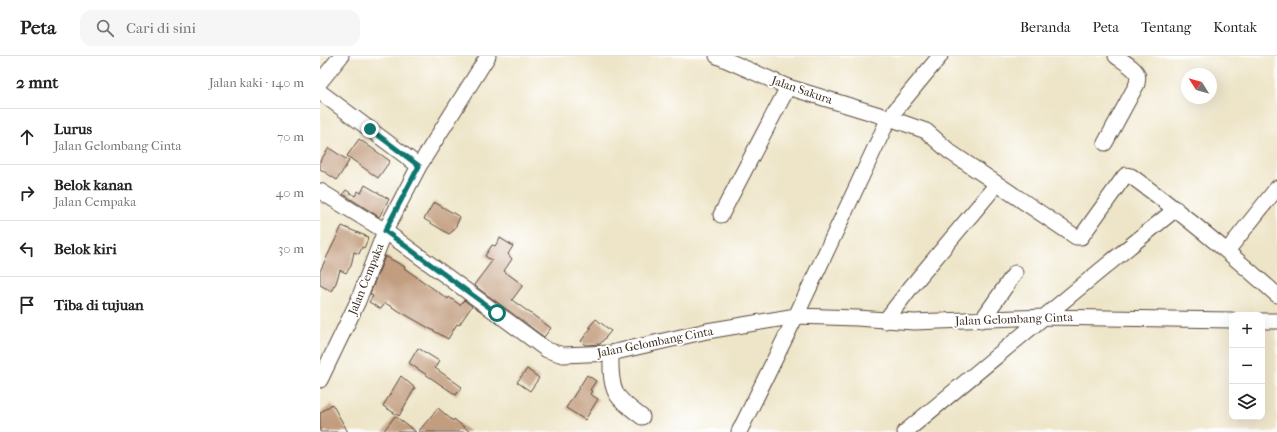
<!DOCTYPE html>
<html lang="id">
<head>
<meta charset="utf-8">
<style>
	body { margin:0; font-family:"IM FELL French Canon",serif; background:#f6f6f6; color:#222 }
	.controls { position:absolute; right:12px; bottom:12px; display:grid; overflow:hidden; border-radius:8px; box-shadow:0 4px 16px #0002 }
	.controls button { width:36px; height:36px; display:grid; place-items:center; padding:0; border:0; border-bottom:1px solid #e0e0e0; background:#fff; color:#222; font:20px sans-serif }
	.compass { position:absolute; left:861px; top:12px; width:36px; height:36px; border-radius:50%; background:#fff; box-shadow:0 4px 16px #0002; rotate:307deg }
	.stop { position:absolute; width:12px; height:12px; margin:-9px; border:3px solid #0f766e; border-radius:50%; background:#fff }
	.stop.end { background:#0f766e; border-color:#fff; box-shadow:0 1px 4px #0008 }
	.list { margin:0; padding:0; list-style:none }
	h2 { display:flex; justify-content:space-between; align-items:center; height:52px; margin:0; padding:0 16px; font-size:17px }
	h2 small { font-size:13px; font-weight:400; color:#767676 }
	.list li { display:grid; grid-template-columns:26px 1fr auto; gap:12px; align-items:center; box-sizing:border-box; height:56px; padding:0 16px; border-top:1px solid #e0e0e0 }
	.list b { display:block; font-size:15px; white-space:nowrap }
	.list p { margin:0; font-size:13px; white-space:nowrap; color:#767676 }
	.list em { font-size:13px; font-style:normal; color:#767676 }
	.icon { flex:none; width:22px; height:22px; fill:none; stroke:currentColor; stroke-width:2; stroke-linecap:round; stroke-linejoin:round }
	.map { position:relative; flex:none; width:957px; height:376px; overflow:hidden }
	header { display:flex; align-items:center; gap:24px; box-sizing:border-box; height:56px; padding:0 20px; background:#fff; border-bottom:1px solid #e0e0e0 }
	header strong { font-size:19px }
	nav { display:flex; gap:22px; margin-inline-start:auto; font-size:14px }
	.search { width:280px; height:36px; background:#f6f6f6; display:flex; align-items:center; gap:10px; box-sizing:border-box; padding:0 14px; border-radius:12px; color:#767676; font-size:15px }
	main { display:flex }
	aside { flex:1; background:#fff }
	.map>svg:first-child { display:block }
</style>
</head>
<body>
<header>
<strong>Peta</strong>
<div class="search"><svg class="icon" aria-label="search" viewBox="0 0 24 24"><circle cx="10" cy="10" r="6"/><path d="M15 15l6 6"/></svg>Cari di sini</div>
<nav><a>Beranda</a><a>Peta</a><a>Tentang</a><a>Kontak</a></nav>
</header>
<main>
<aside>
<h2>2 mnt<small>Jalan kaki · 140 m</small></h2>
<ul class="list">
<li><svg class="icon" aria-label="ahead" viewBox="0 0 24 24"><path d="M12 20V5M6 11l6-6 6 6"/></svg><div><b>Lurus</b><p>Jalan Gelombang Cinta</p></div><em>70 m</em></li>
<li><svg class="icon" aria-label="right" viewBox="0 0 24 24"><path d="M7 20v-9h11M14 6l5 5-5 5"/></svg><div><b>Belok kanan</b><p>Jalan Cempaka</p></div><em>40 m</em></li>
<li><svg class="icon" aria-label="left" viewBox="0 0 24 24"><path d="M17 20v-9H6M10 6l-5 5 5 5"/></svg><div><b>Belok kiri</b></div><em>30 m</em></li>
<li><svg class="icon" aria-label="arrive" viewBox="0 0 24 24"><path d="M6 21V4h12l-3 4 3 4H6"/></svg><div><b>Tiba di tujuan</b></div></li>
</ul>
</aside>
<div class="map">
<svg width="957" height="376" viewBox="0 0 957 376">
	<rect width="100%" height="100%" fill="#fff"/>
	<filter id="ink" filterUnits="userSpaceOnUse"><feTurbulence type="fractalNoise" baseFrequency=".025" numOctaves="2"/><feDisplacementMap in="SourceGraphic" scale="8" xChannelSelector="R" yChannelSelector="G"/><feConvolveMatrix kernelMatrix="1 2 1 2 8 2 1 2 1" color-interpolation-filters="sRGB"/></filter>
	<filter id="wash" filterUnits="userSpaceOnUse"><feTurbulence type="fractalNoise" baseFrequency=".012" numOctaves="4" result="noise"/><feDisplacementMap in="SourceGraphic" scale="16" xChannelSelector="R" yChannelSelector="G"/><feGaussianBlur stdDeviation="0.9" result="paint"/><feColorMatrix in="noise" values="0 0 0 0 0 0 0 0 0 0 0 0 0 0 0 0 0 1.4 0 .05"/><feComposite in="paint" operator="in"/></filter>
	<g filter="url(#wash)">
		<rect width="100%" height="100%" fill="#eee5c8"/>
		<g id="blocks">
			<path fill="#c29d7f" d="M39,83L70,105L58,122L27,100Z
				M9,92L29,105L17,124L0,113V105Z
				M45,129L69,143L59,161L23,138L26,134L35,140L38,135L41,137Z
				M114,146L140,161L134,174L129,178L104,163Z
				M22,170L48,181L47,182L48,183L44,192L42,191L39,198L34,196L31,210L26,217L20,214L16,227L11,235L0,229V215Z
				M180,182L193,190L188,198L192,203L184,215L203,229L192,244L231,272L224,281L154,229L172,205L165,200L172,189L175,190Z
				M65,200L85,211L84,212L128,243L129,241L140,249L144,244L152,250L139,269L137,268L128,283L65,247L61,253L49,246L53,240L50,238Z
				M276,263L291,275L280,288L265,289L261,285L271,272L269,271Z
				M98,292L119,305L115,312L142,331L136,339L89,307Z
				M207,313L219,322L210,335L197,326Z
				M267,319L276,325L270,334L272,335L270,338L278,343L265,364L246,352Z
				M81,320L95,332L79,360L63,350Z
				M12,348L28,376H0V357Z
				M118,352L133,365L134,363L150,376H98Z
				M75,360L96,376H63Z"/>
		</g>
	</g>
	<g filter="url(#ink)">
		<use href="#blocks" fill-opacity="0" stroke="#564638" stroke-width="1"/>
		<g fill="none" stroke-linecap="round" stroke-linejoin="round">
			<g stroke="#564638" stroke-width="17">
				<path id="minor" d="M397,0L468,31L569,62L606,75L630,96L756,181H761L804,121L806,119L811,120C862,157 910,197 957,239
					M0,26L21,0
					M0,36L99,110
					M785,87L817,28C817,25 819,21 817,18C815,12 801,4 796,0
					M0,135L65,175L227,294L243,299L291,297L387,275L476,260L537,262L594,266L725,261L912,264
					M401,159L468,31
					M907,195L957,132
					M662,264L695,217
					M565,265L591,231L677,128
					M942,265H957
					M291,297C291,309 290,323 295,335C299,345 313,354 322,361
					M0,324L38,245L65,175L99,110L168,0
					M419,376L476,260L569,62L620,0
					M585,376C675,302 765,226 856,153"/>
			</g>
			<use href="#minor" stroke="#fff" stroke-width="15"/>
		</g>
	</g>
	<g fill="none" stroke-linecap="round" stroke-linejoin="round" filter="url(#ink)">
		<path stroke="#0f766e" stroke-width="5" d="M50,73L99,110L65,175L177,257"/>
	</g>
	<g text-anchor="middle" stroke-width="4" stroke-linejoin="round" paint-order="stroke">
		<g font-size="12" fill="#3b2a1e" stroke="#fff">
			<text transform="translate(482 34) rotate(19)" y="4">Jalan Sakura</text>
			<text transform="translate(46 223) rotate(-68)" y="4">Jalan Cempaka</text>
			<text transform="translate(694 263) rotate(-2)" y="4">Jalan Gelombang Cinta</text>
			<text transform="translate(335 286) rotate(-11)" y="4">Jalan Gelombang Cinta</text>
		</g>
	</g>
</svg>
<div class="controls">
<button>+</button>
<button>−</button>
<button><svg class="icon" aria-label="layers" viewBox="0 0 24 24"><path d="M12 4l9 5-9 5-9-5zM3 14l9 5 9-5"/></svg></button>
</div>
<svg class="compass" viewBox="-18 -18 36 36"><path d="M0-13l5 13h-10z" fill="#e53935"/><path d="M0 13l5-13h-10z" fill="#767676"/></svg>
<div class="stop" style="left:177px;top:257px"></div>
<div class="stop end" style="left:50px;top:73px"></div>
</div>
</main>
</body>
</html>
